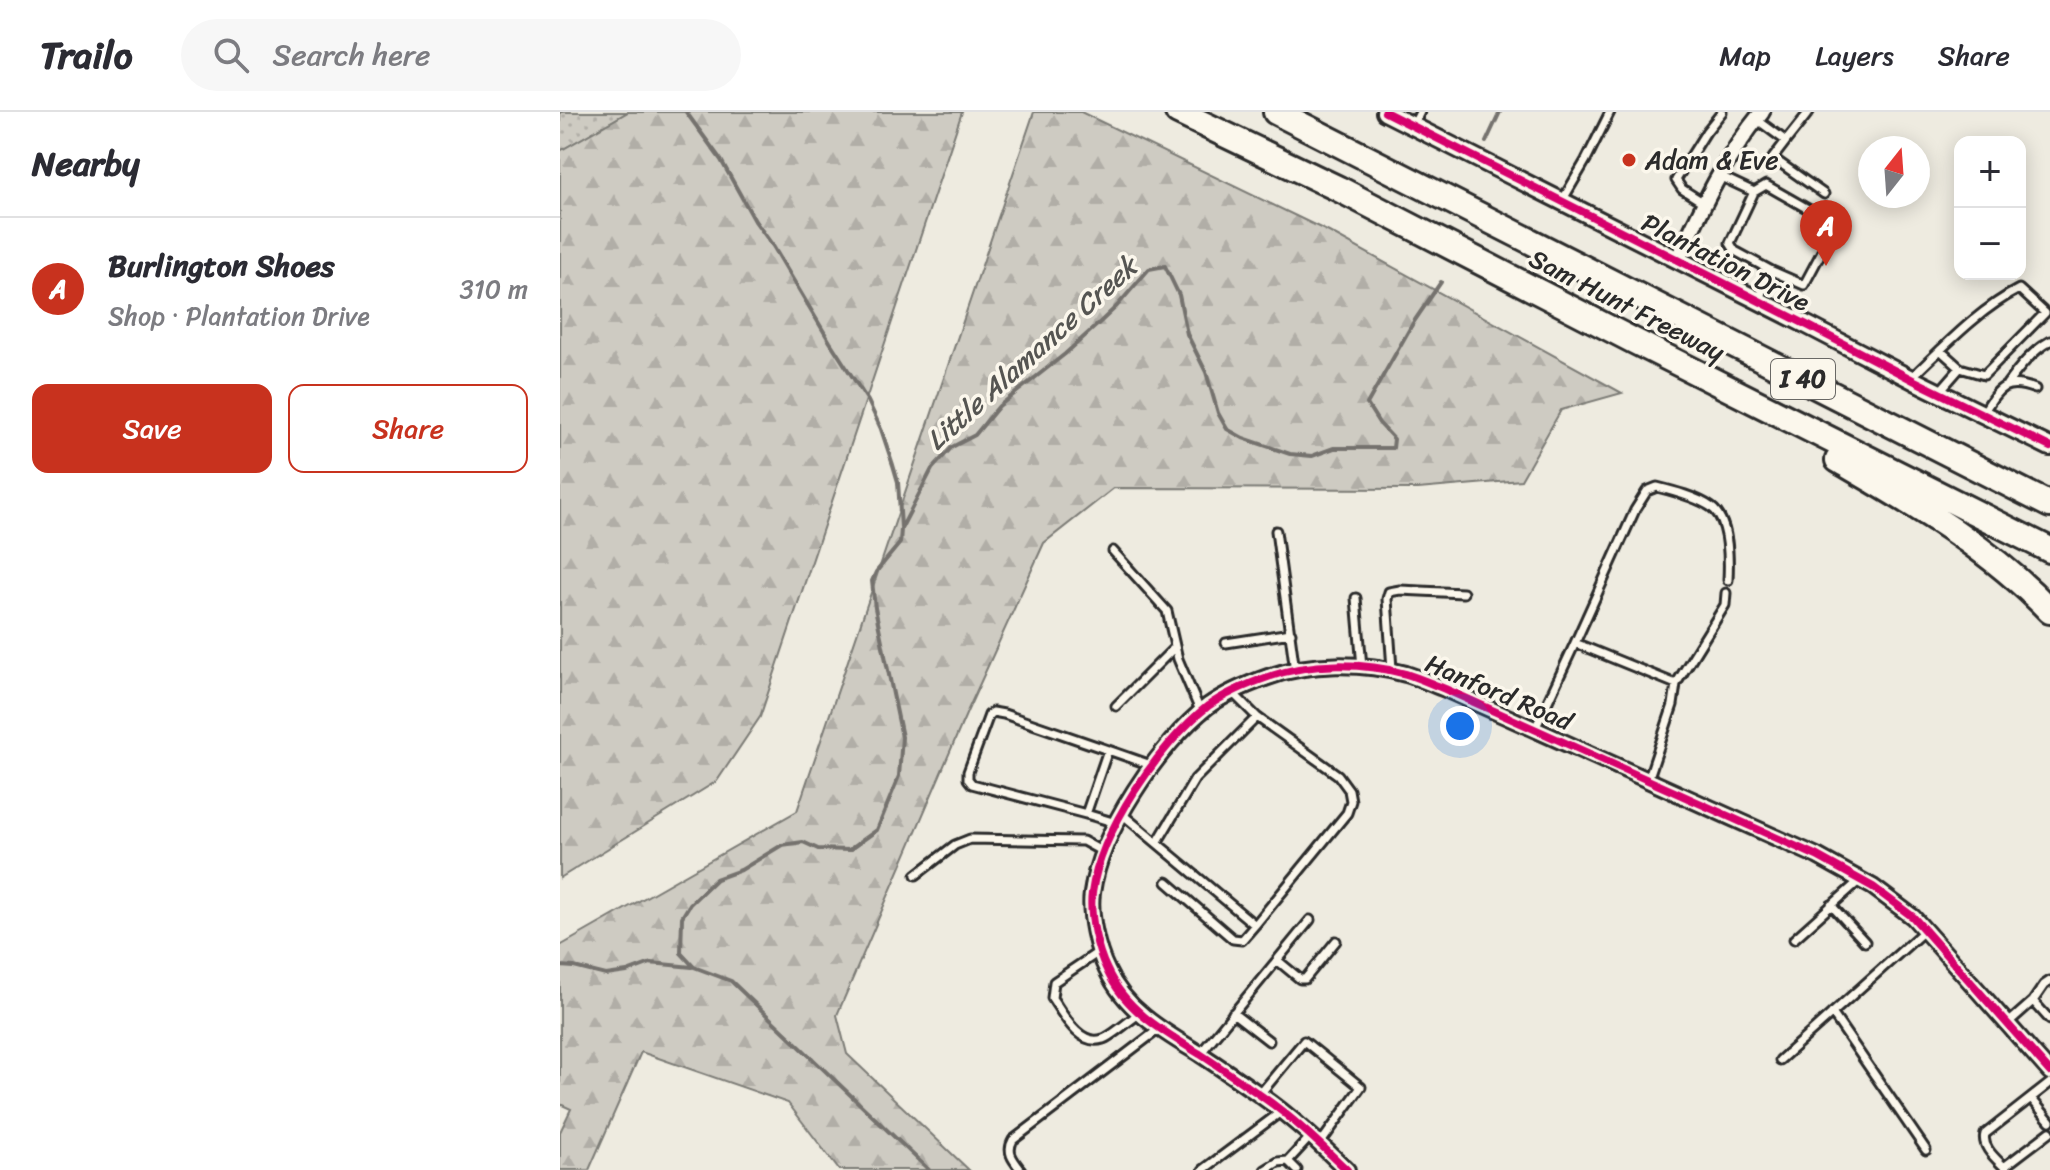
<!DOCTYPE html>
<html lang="en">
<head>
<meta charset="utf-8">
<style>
	body { margin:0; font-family:Sriracha,sans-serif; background:#f7f7f7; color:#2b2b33 }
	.controls { position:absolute; right:24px; top:24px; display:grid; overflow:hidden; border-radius:16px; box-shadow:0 4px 20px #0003 }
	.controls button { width:72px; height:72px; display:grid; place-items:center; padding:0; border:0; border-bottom:2px solid #e1e1e2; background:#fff; color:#2b2b33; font:40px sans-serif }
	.compass { position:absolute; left:1298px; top:24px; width:72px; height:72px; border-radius:50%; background:#fff; box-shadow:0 4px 20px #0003; rotate:17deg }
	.you { position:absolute; left:900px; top:614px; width:28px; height:28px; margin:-20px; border:6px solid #fff; border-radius:50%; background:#1a73e8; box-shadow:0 0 0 12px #1a73e833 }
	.badge { display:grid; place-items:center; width:52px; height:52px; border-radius:50%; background:#c8321e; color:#fff; font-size:26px; font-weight:700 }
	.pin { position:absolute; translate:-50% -66px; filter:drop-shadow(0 2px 4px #0008) }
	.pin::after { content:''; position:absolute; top:42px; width:28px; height:24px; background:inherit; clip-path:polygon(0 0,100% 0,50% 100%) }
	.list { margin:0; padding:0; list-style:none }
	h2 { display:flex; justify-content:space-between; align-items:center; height:104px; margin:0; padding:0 32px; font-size:34px }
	h2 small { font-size:26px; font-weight:400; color:#7c7c81 }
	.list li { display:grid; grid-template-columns:52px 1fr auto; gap:24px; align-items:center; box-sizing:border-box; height:144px; padding:0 32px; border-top:2px solid #e1e1e2 }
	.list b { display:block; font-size:30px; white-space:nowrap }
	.list p { margin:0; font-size:26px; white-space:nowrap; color:#7c7c81 }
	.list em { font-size:26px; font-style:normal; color:#7c7c81 }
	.actions { display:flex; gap:16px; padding:24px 32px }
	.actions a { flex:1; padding:18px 0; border:2px solid #c8321e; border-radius:16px; text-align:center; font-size:28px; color:#c8321e }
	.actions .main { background:#c8321e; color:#fff }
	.icon { flex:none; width:44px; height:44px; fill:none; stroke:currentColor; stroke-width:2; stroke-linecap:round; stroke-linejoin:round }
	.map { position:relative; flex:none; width:1490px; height:1058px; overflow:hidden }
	header { display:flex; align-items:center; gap:48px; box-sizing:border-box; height:112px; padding:0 40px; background:#fff; border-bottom:2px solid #e1e1e2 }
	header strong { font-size:38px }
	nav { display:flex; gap:44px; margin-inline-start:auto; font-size:28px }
	.search { width:560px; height:72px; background:#f7f7f7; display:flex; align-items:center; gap:20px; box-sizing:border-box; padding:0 28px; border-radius:44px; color:#7c7c81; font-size:30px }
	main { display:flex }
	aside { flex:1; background:#fff }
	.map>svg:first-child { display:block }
</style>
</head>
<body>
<header>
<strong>Trailo</strong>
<div class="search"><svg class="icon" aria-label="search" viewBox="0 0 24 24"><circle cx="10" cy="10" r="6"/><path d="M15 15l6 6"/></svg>Search here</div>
<nav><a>Map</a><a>Layers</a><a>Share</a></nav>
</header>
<main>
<aside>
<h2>Nearby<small></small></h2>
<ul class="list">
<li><span class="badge">A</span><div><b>Burlington Shoes</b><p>Shop · Plantation Drive</p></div><em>310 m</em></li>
</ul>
<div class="actions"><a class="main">Save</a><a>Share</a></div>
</aside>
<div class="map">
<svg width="1490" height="1058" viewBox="0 0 1490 1058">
	<defs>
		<pattern id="grass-dots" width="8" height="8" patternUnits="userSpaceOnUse" patternTransform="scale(2)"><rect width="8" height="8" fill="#cecbc2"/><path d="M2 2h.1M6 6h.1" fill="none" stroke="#b1aea7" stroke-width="1.8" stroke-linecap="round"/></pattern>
		<pattern id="forest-firs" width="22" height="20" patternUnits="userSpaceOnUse" patternTransform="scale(2)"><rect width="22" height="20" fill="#cecbc2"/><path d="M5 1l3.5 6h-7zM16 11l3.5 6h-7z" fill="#b1aea7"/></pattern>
	</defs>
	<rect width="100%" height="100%" fill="#eeebe0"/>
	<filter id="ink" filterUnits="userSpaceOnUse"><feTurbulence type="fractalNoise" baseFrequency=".0125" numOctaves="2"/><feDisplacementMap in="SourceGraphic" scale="16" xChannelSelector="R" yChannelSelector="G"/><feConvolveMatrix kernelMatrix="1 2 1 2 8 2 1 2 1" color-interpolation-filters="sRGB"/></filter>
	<g filter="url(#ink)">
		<path fill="url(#grass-dots)" stroke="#7c7b76" stroke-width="2" d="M0,0H68L0,39Z"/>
		<path fill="url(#forest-firs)" stroke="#7c7b76" stroke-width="2" d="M68,0H402L200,605L157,669L0,766V39Z
			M474,0H521L769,120L1062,281L1001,298L961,368L858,377L554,376L484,431L407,600L277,903L287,942L409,1058H279L228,991L81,940L29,1058H0V1020L11,997L0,992V834L237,699Z"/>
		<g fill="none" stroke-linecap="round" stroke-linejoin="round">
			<path stroke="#74726e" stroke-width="4" d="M126,0L161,48L195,109L213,134L270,230L308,289L321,317L333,353L338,370L341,415
				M926,30L940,0
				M0,854L14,855L46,863L67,860L91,851L132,855
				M369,1058L171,869L134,855L121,841L122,805L130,792L156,767L181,758L222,733L243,730L258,737L289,738L317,718L339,664L342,625L315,496L312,469L316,460L340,431L341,417L372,357L392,335L415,323L439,294L505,242L537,213L557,194L589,157L605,154L619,183L627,222L646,260L658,301L667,317L683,326L730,342L752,344L774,336H833L834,327L819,311L807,292L853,211L881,170"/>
			<g stroke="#2b2b2b" stroke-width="13">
				<path id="service" d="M1196,7L1226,29L1249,0
					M853,14L860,0
					M1226,29L1213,46L1264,82
					M1160,64L1194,80
					M1002,89L1026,48L1050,0
					M1144,91L1122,77L1116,68L1146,20L1162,0
					M1199,186L1212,159L1244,173L1276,113L1206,73L1194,80L1170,131L1175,139L1212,159
					M1350,267C1384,235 1418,198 1459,177L1485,201L1424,263L1400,256L1380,238
					M1447,272C1459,256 1472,239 1490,229
					M1379,280L1400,256
					M1423,301C1438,277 1444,265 1475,277
					M716,419L735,559
					M553,439L607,499L618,547L641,601
					M796,486L802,555
					M666,531L731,521
					M1015,531L1075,398L1087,379L1097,375C1113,379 1137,385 1151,395C1170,408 1169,448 1168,468
					M832,557L827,487L829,480L840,478L903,481
					M556,594L615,535
					M975,617L1015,531L1116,572L1165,493L1166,481
					M1088,668L1113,593L1116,572
					M526,702L412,672L408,667V660L429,603L433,600L444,602L548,638
					M562,702L695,813L787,701L791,689L789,678L778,663L697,605L673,581
					M556,711L526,702L548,638L591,653
					M597,731L635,667L697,605
					M356,763L395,733L410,727L523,729L543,740
					M607,770L673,827L682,828L695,813
					M1271,793L1305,830
					M1234,827L1300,768
					M540,839L494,870L492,886C503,902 519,935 543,927C551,925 571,907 580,901
					M717,848L740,867H745L776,829
					M1473,889L1490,908
					M673,901L709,929
					M1272,901L1366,1038
					M1447,912L1473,889L1484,873L1490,869
					M640,942L750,808
					M1220,948L1365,818
					M700,982L744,929L801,975L760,1032
					M1471,986L1490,1009
					M728,1049L751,1024
					M1444,1055L1490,1020
					M461,1058C453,1048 446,1040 453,1028L599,917
					M643,1058L722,999
					M705,1058L718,1050L728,1049L737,1058
					M1447,1058C1438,1048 1421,1036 1425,1022L1490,971"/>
			</g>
			<g stroke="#2b2b2b" stroke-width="20">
				<path id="minor" d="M1118,147C1142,95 1165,45 1202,0
					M787,1058C759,1031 732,1005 700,983C680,969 660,955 640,942C604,920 565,898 547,858C537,838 529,803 532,781C540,720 599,632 648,594C665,582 688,572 708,565C750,550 802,550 846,562C859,566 872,572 885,577L1257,744L1313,775L1353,805L1490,960"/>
			</g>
			<g stroke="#2b2b2b" stroke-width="22">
				<path id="tertiary" d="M825,0L1249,214L1355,269L1490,335"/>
			</g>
			<g stroke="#2b2b2b" stroke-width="30">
				<path id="motorway" d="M618,0L779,77L1072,228L1490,438
					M716,0L1490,393
					M1278,348C1355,393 1428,434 1490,499"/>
			</g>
			<use href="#service" stroke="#fbf7ec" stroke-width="7"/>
			<use href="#minor" stroke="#fbf7ec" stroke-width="14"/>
			<use href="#tertiary" stroke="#fbf7ec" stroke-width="16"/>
			<use href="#motorway" stroke="#fbf7ec" stroke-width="24"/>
			<g stroke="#fbf7ec" stroke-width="13">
				<path id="cycleway" d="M825,0L1249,214L1355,269L1490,335
					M787,1058C759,1031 732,1005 700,983C680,969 660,955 640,942C604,920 565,898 547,858C537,838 529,803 532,781C540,720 599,632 648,594C665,582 688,572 708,565C750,550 802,550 846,562C859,566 872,572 885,577L1257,744L1313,775L1353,805L1490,960"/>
			</g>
			<use href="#cycleway" stroke="#d6006c" stroke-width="8"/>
		</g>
	</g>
	<circle fill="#c8321e" stroke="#fbf7ec" stroke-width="3" cx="1069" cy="48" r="8"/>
	<g text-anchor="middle" stroke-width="7" stroke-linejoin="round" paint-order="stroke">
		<rect fill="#fbf7ec" stroke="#696865" stroke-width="2" x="1211" y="247" width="64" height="40" rx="6"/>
		<g font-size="24" font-weight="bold" fill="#2b2b2b">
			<text x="1243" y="275">I 40</text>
		</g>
		<g font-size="26" fill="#2b2b2b" stroke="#fbf7ec" text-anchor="start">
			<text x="1085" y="57">Adam &amp; Eve</text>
		</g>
		<g font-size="26" fill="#2b2b2b" stroke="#fbf7ec">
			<text transform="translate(1166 150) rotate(27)" y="9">Plantation Drive</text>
			<text transform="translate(1067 193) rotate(27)" y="9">Sam Hunt Freeway</text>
			<text transform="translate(939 580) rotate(23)" y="9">Hanford Road</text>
		</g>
		<g font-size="28" font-style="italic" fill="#555552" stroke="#fbf7ec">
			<text transform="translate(471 241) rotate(-42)" y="10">Little Alamance Creek</text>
		</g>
	</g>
</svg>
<div class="controls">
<button>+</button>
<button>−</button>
</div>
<svg class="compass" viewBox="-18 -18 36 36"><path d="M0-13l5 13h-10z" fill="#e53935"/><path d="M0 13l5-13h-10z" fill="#7c7c81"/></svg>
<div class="you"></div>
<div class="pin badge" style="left:1266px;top:154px">A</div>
</div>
</main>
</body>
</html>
